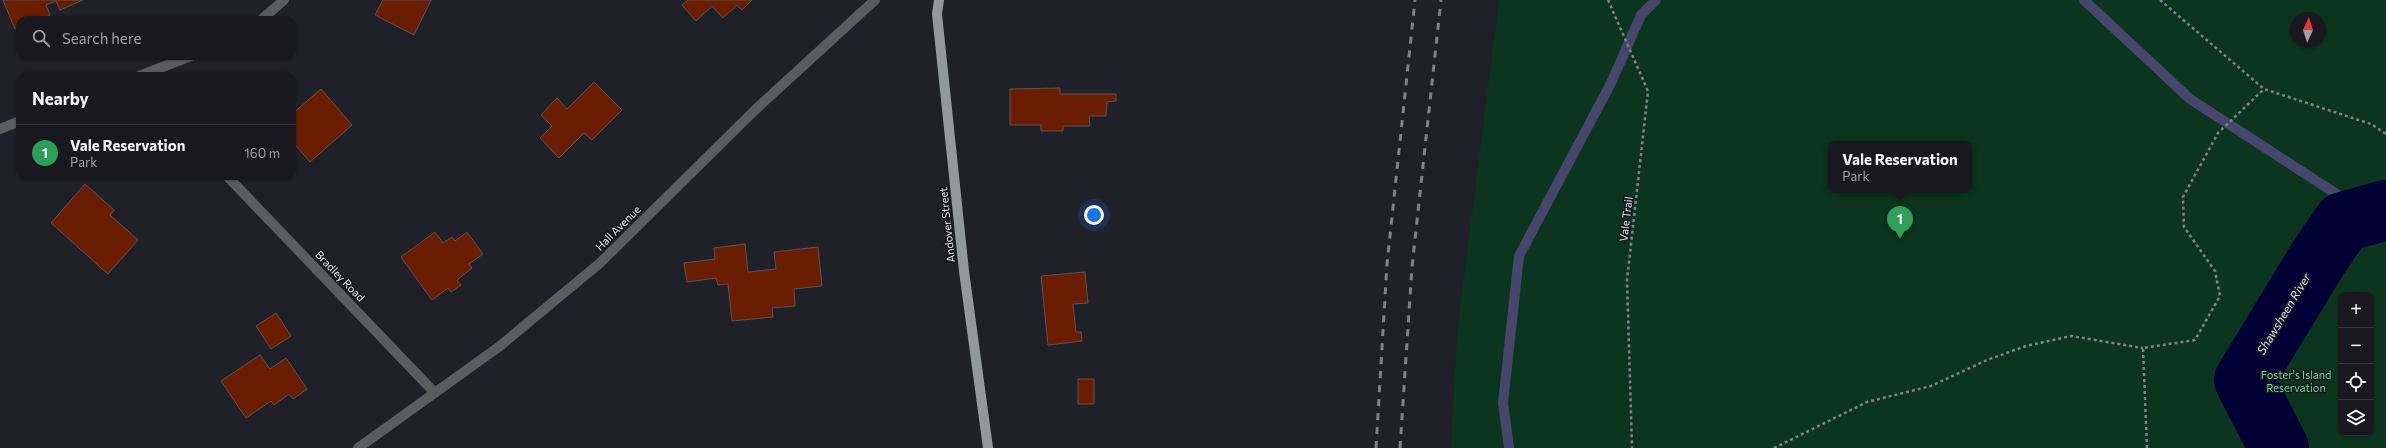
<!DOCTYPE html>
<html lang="en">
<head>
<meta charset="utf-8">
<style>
	body { margin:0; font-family:Commissioner,sans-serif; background:#25252b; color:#f1f3f6 }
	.controls { position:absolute; right:12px; bottom:12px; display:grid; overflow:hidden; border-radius:8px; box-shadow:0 1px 3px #0004 }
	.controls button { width:36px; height:36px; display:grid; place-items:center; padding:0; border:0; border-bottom:1px solid #36373c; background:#18181e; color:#f1f3f6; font:20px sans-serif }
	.compass { position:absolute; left:2290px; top:12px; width:36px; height:36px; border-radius:50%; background:#18181e; box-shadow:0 1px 3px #0004; rotate:4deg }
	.you { position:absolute; left:1094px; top:215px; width:14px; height:14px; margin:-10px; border:3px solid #fff; border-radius:50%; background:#1a73e8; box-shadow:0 0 0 6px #1a73e833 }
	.badge { display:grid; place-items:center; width:26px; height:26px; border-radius:50%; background:#db2777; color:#fff; font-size:13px; font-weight:700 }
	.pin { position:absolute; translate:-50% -33px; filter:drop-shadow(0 1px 2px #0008) }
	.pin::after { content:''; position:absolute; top:21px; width:14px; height:12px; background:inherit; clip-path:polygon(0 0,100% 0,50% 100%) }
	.popup { position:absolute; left:1828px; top:141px; width:144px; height:52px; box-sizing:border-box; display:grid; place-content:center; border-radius:8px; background:#18181e; filter:drop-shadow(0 1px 3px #0005); font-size:13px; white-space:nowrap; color:#9fa0a4 }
	.popup b { font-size:15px; color:#f1f3f6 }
	.popup::after { content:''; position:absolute; left:50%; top:100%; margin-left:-8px; border:8px solid transparent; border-top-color:#18181e }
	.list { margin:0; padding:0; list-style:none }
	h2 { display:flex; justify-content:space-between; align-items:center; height:52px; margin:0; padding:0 16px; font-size:17px }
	h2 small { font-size:13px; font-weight:400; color:#9fa0a4 }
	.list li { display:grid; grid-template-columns:26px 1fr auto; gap:12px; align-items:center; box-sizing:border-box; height:56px; padding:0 16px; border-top:1px solid #36373c }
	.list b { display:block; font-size:15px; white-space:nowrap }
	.list p { margin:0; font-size:13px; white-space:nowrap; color:#9fa0a4 }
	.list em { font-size:13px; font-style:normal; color:#9fa0a4 }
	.icon { flex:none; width:22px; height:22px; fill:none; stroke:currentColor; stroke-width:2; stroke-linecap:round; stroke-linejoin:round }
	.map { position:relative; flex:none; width:2386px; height:448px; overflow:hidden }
	.search { position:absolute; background:#18181e; box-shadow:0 1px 3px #0004; left:16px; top:16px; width:280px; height:44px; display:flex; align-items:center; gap:10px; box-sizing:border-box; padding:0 14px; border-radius:12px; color:#9fa0a4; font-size:15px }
	.panel { position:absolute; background:#18181e; box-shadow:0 1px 3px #0004; left:16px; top:72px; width:280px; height:108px; border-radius:12px }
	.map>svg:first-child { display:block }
</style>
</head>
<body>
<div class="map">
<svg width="2386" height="448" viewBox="0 0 2386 448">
	<rect width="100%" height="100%" fill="#202028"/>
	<path fill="#0b351e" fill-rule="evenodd" d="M1499,0H2386V448H1451L1457,334ZM2296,18H2320V42H2296ZM1831,144H1969V190H1831ZM2341,295H2371V433H2341Z"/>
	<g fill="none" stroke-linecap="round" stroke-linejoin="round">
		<path stroke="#46466c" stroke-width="10" d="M2084,0L2190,99L2369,215
			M1509,448L1503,403L1519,256L1611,83L1641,15L1656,0"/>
		<path stroke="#000034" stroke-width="60" d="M2279,448L2244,380L2319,257L2343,222L2386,210"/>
	</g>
	<path fill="#6a1d00" stroke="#5d5451" d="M3,0H83L60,10L56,1L46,5L50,15L37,20H20V27L15,29Z
		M383,0H431L414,35L375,15Z
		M688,0H752L742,10L737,5L723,18L712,6L696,21L682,5Z
		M594,82L622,110L592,140L584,133L559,158L540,138L552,126L541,115L557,98L567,109Z
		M1060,88V94H1116V101L1107,102L1106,116H1089L1090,126H1063V131H1041V125H1010V89Z
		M321,89L352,125L310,162L292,141V114Z
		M85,184L114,210L110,215L138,240L108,274L51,223Z
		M435,232L443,243L452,237L455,241L467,232L483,254L469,264L472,268L457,280L461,285L451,292L448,288L432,300L401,257Z
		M745,244L748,272L776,269L774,252L818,247L822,286L794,289L795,306L772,308L773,317L732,321L728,284L718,285L716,278L687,282L684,263L715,259L714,248Z
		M1085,272L1088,303L1073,304L1076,332H1081L1082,341L1048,345L1041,276Z
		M276,313L291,336L271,349L256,326Z
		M260,355L270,369L286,358L307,389L293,399L289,394L274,405L271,401L246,418L221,381Z
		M1078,379H1094V404H1078Z"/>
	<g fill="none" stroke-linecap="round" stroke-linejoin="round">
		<path stroke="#828288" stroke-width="2.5" stroke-dasharray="3 3" stroke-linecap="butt" d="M1608,0L1648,91L1627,280L1632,448
			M2160,0L2264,89L2371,124L2386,134
			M1774,448L1867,402L1931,386L1987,360L2026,346L2071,336L2143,348
			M2147,448L2143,348L2195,340L2220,296L2215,271L2184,227L2183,197L2218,133L2264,89"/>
		<path stroke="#5a5c60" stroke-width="10" d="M261,20L284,0
			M139,76L191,56
			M0,129L20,121
			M227,176L435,393
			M358,448L500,346L600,263L755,110L875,0"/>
		<path stroke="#93989f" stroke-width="10" d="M939,0L937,14L964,271L988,448"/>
		<path stroke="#818188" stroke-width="3" stroke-dasharray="7 7" stroke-linecap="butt" d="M1376,448L1387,264L1415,0
			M1400,448L1412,267L1441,0"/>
	</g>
	<g text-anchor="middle" stroke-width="3" stroke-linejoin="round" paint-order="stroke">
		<g font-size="11" fill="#e9e9ee" stroke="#17171e">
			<text transform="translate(1626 219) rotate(-83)" y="4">Vale Trail</text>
			<text transform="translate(947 225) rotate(-96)" y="4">Andover Street</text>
			<text transform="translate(618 228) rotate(-45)" y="4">Hall Avenue</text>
			<text transform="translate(340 276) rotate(46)" y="4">Bradley Road</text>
		</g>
		<g font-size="11" fill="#68dc97" stroke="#17171e">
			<text x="2296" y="379">Foster's Island<tspan x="2296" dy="13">Reservation</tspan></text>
		</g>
		<g font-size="12" font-style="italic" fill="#d1e0f2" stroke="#17171e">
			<text transform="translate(2284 314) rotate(-59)" y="4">Shawsheen River</text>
		</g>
	</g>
</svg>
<div class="controls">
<button>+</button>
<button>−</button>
<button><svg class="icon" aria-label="locate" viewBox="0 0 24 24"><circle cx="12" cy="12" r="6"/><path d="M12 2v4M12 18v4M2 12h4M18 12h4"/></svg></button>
<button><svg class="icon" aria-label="layers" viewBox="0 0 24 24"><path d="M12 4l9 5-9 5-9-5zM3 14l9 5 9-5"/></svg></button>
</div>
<svg class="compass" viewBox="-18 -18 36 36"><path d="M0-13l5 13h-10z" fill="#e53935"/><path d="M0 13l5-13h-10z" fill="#9fa0a4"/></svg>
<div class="you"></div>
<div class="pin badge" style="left:1900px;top:239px;background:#2e9e5b">1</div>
<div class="popup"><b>Vale Reservation</b>Park</div>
<div class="search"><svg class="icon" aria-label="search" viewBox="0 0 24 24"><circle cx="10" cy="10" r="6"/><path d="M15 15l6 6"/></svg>Search here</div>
<section class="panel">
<h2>Nearby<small></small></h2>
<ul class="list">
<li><span class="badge" style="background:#2e9e5b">1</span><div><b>Vale Reservation</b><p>Park</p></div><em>160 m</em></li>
</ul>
</section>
</div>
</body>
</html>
